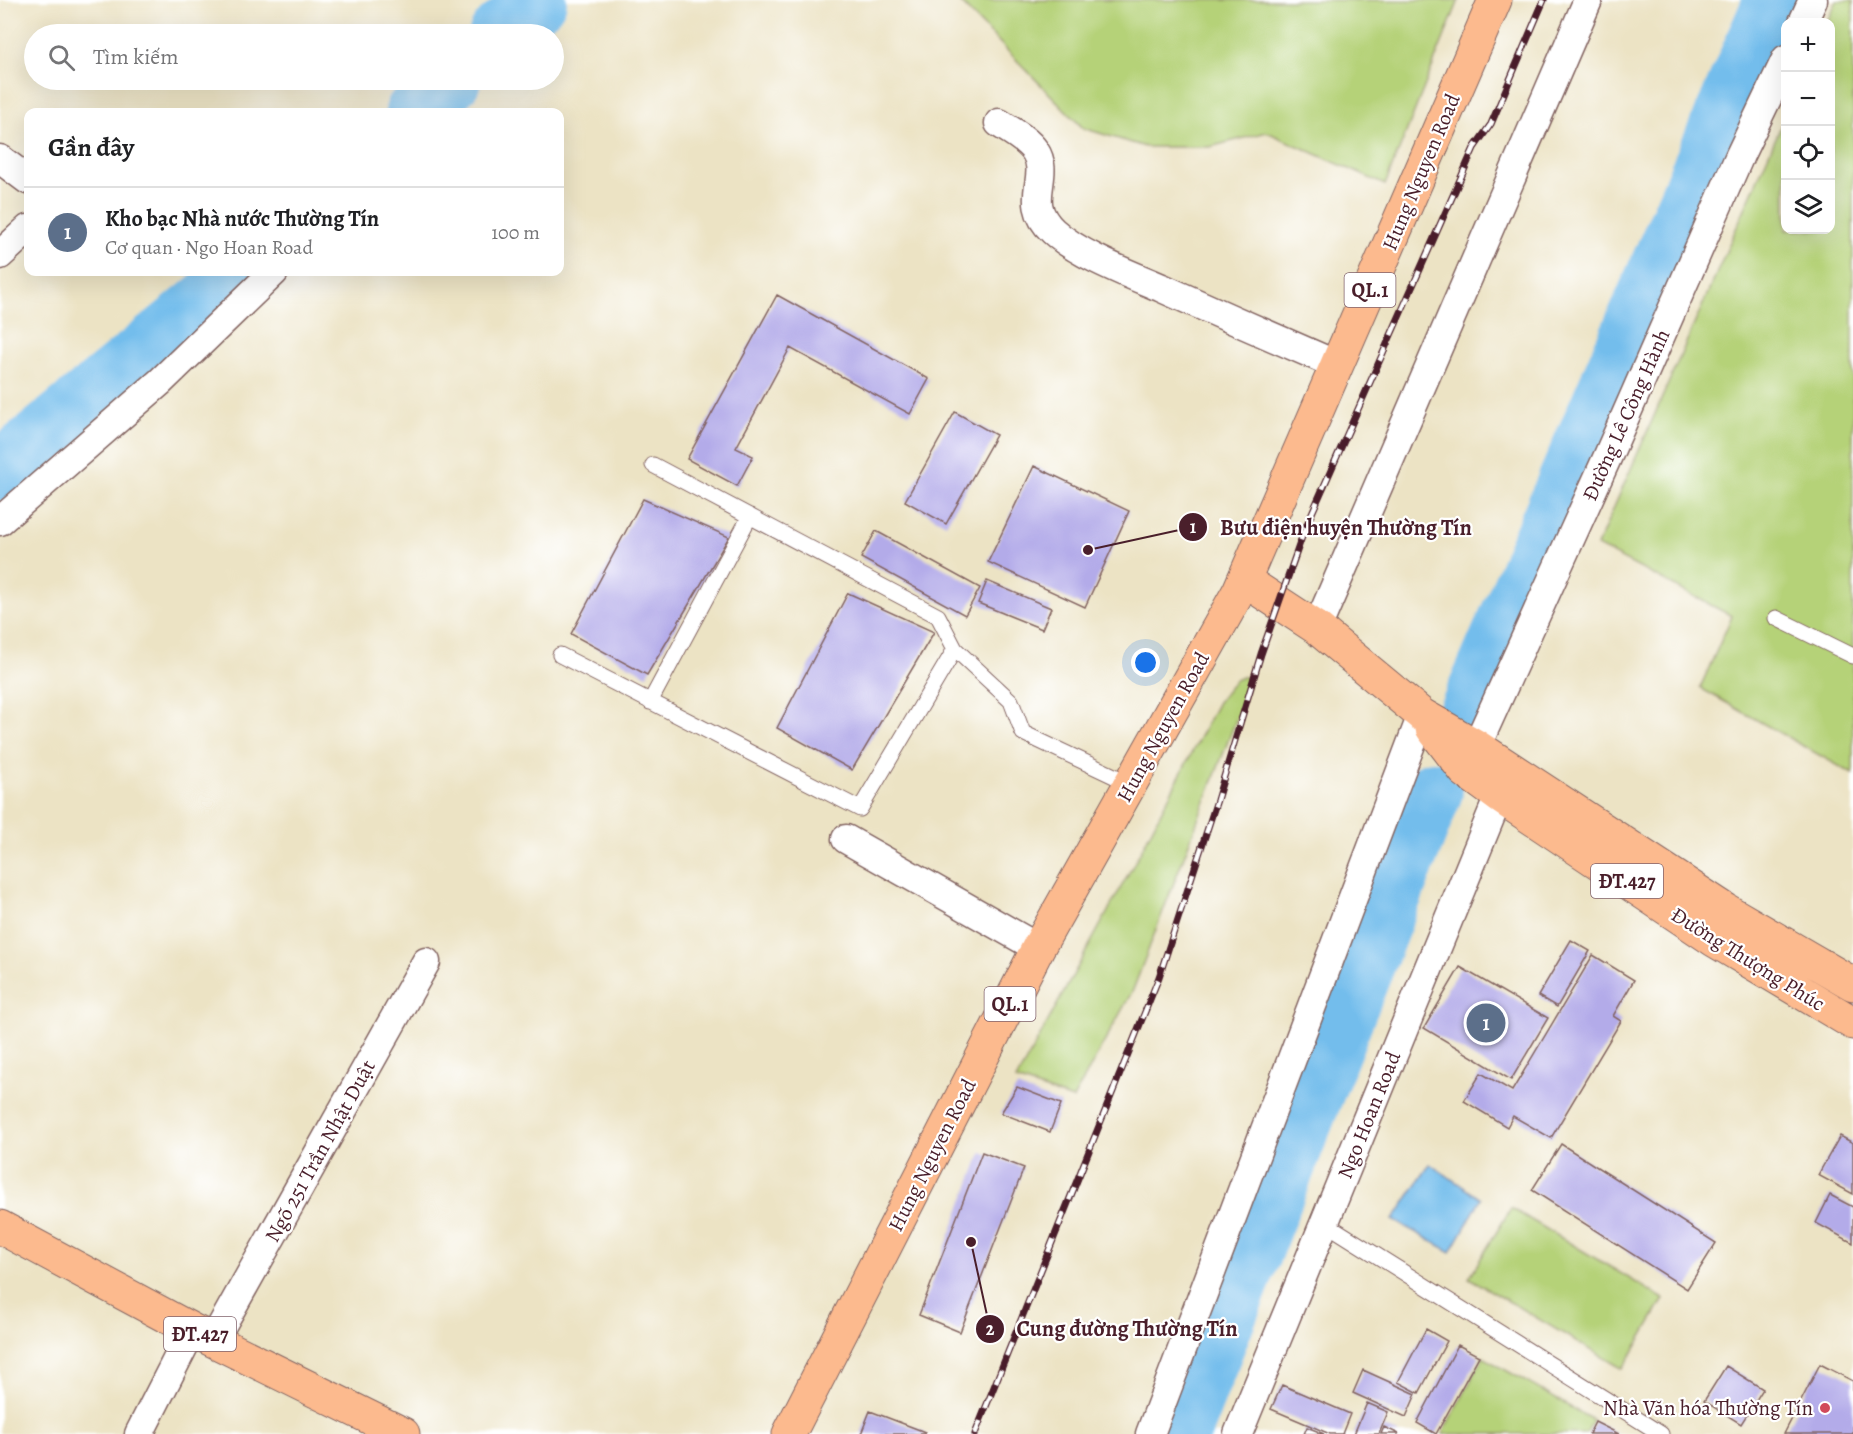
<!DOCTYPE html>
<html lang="vi">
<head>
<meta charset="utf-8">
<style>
	body { margin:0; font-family:Alegreya,serif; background:#f6f6f6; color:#202124 }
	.controls { position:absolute; right:18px; top:18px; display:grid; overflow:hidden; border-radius:12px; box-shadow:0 6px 24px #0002 }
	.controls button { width:54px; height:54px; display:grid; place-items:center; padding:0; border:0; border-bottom:2px solid #e0e0e0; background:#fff; color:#202124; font:30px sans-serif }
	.you { position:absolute; left:1146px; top:663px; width:21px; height:21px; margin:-15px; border:4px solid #fff; border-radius:50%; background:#1a73e8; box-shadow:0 0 0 9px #1a73e833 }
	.badge { display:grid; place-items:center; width:39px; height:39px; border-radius:50%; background:#d1495b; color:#fff; font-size:20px; font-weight:700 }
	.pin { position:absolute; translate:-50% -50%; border:3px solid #fff; box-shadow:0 2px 6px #0006 }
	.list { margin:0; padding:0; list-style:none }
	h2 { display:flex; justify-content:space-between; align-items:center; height:78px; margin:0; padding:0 24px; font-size:26px }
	h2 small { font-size:20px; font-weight:400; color:#757577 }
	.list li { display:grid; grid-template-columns:39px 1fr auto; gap:18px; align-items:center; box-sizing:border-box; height:90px; padding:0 24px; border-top:2px solid #e0e0e0 }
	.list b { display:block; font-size:22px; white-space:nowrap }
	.list p { margin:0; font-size:20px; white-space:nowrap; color:#757577 }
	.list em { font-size:20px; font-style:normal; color:#757577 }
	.icon { flex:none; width:33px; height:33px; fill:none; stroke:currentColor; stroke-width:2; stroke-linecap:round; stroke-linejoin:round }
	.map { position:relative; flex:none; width:1853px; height:1434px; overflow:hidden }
	.search { position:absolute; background:#fff; box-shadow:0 6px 24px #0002; left:24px; top:24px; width:540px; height:66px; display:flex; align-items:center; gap:15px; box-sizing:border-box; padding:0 21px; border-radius:33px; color:#757577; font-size:22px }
	.panel { position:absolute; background:#fff; box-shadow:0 6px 24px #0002; left:24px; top:108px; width:540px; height:168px; border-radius:12px }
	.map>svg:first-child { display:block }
</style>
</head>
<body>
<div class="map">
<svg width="1853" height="1434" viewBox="0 0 1853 1434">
	<rect width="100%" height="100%" fill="#fff"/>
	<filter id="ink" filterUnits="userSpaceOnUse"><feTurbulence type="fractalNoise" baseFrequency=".0167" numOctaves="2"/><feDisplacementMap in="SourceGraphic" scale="12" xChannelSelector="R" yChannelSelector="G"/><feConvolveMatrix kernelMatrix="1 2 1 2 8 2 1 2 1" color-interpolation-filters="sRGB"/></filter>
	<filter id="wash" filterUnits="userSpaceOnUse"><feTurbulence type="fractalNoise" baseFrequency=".008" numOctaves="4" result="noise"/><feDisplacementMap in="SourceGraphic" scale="24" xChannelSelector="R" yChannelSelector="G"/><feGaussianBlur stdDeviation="1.35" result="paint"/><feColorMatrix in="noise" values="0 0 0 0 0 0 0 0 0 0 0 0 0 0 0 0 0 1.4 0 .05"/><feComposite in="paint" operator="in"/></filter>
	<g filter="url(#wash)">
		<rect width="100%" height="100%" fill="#ece3c4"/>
		<path fill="#b5d278" stroke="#807852" stroke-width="1.5" d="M958,0H1459L1385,185L1267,132L1210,147H1145L1083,128Z
			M1837,0H1853V774L1700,688L1732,616L1597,546L1785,117L1786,230H1830V22H1827Z
			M1242,677H1247L1248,686L1241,707L1133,990L1073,1099L1016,1080L1137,858L1218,702L1235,680Z
			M1511,1208L1664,1299L1623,1369L1469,1278Z
			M1483,1357L1593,1420L1586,1434H1443Z"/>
		<path fill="#73bdec" stroke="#5e6e8c" stroke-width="1.5" d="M1430,1164L1481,1199L1451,1252L1393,1220Z"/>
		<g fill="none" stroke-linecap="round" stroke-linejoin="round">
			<path stroke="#73bdec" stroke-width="60" d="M499,34L537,0
				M415,112L451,80
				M0,471L242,272
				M1466,718L1774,0
				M1180,1434L1433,791"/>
		</g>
		<g id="blocks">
			<path fill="#b3abe9" d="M777,295L929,379L910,414L790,348L736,448L753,456L737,486L687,459Z
				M955,412L996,435L946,524L905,501Z
				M1034,466L1129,511L1085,607L988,562Z
				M643,499L729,537L647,675L571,634Z
				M876,531L980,588L965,615L861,558Z
				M987,581L1051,608L1042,629L978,603Z
				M848,593L934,632L852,770L777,728Z
				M1571,940L1590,951L1557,1007L1538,996Z
				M1593,955L1634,980L1613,1016L1621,1021L1551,1138L1513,1116L1507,1127L1464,1101L1481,1073L1512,1091Z
				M1460,967L1548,1018L1511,1080L1424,1028Z
				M1017,1087L1061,1104L1050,1132L1001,1113Z
				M1840,1136L1853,1143V1194L1818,1175Z
				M1561,1144L1716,1243L1687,1289L1532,1190Z
				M982,1152L1024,1168L960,1332L919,1315Z
				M1830,1195L1853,1207V1243L1816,1223Z
				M1426,1329L1447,1341L1419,1393L1398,1382Z
				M1458,1345L1479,1356L1436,1434L1417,1423Z
				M1820,1364L1853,1381V1434H1784Z
				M1726,1366L1763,1389L1741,1424L1704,1401Z
				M1363,1370L1416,1394L1406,1417L1353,1393Z
				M1282,1385L1350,1414L1342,1434H1330L1271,1409Z
				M1367,1403L1388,1412L1379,1434H1354Z
				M870,1411L925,1432L924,1434H861Z
				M1595,1422L1619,1434H1589Z
				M1307,1427L1324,1434H1304Z
				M1384,1427L1399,1434H1381Z"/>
		</g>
	</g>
	<g filter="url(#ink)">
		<use href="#blocks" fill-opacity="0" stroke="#836461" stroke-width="1.5"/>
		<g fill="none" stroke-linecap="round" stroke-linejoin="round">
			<g stroke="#836461" stroke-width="17">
				<path id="lane" d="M653,465L938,616L955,649L1011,701L1023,733L1131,784
					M1776,618L1853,656
					M560,655L860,809L955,649
					M650,702L750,516
					M1325,1223L1661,1434"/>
			</g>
			<g stroke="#836461" stroke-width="31">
				<path id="street" d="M1803,22L1813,0
					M999,123C1011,131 1027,139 1035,151C1052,177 1021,201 1053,231C1079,255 1129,274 1162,288C1220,314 1279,340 1337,365
					M0,159L28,180
					M0,255L28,229
					M0,521L160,382L274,272
					M1317,628L1588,0
					M1468,765L1607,458L1740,155L1786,59
					M846,839L1038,948
					M213,1341L426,962
					M139,1434L192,1330
					M1150,1434L1422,715
					M1238,1434L1499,796"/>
			</g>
			<g stroke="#836461" stroke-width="35">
				<path id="primary" d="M1244,580L1317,628L1422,715L1476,746L1726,910L1853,984
					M1432,728L1465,771L1499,796L1714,940L1853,1023
					M0,1227L192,1330L403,1434"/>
			</g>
			<g stroke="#836461" stroke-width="35">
				<path id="highway" d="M789,1434L1038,948L1239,591L1495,0"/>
			</g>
			<use href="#lane" stroke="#fff" stroke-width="15"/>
			<use href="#street" stroke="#fff" stroke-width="28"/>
			<use href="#primary" stroke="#fcba8e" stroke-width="33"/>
			<use href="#highway" stroke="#fcba8e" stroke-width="33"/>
			<g stroke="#4a1f2b" stroke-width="7">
				<path id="rail" d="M975,1434L1159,977L1217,800L1261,654L1304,531L1474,148L1491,124L1544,0"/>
			</g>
			<use href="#rail" stroke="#fff" stroke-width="4.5" stroke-dasharray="14" stroke-linecap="butt"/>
		</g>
	</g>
	<circle fill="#d1495b" stroke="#fff" stroke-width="2" cx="1825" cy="1408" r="6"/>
	<g text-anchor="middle" stroke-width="4.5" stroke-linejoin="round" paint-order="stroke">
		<g fill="#fff" stroke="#80626b" stroke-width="1.5">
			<rect x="1344.5" y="273" width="51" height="34" rx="4.5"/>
			<rect x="1591" y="864" width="72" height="34" rx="4.5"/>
			<rect x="984.5" y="987" width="51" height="34" rx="4.5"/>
			<rect x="164" y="1317" width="72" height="34" rx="4.5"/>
		</g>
		<g font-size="20" font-weight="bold" fill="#4a1f2b">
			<text x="1370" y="297">QL.1</text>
			<text x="1627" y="888">ĐT.427</text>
			<text x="1010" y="1011">QL.1</text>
			<text x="200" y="1341">ĐT.427</text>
		</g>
		<g font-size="21" fill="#4a1f2b" stroke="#fff">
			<text transform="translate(1421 172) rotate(-67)" y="7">Hung Nguyen Road</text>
			<text transform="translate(1626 415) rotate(-66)" y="7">Đường Lê Công Hành</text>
			<text transform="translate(1163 727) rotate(-61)" y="7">Hung Nguyen Road</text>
			<text transform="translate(1748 959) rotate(32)" y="7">Đường Thượng Phúc</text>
			<text transform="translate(1369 1115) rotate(-68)" y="7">Ngo Hoan Road</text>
			<text transform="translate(320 1151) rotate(-61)" y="7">Ngõ 251 Trần Nhật Duật</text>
			<text transform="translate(932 1155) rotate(-63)" y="7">Hung Nguyen Road</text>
		</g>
		<g font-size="21" fill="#4a1f2b" stroke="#fff" text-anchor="end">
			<text x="1813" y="1415">Nhà Văn hóa Thường Tín</text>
		</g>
	</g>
	<path fill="none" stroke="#4a1f2b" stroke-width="2" d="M1088 550L1193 527M971 1242L990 1329"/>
	<g fill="#4a1f2b" stroke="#fff" stroke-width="2">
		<circle cx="1088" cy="550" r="6"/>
		<circle cx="971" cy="1242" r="6"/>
		<circle cx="1193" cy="527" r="15"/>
		<circle cx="990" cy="1329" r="15"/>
	</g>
	<g font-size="18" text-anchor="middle" font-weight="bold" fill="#fff">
		<text x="1193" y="533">1</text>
		<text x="990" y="1335">2</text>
	</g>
	<g font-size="22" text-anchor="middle" font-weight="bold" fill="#4a1f2b" stroke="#fff" stroke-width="4.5" stroke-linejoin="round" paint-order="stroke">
		<text x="1346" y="535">Bưu điện huyện Thường Tín</text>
		<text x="1127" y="1336">Cung đường Thường Tín</text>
	</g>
</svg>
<div class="controls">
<button>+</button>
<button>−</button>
<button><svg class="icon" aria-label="locate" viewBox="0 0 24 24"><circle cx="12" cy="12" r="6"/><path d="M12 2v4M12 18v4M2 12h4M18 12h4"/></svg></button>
<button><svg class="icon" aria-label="layers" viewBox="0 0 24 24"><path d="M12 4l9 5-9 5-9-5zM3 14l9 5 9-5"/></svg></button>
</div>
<div class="you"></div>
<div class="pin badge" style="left:1486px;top:1023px;background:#5c6f8a">1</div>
<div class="search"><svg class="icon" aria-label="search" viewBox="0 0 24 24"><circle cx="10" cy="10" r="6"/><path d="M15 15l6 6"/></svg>Tìm kiếm</div>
<section class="panel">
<h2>Gần đây<small></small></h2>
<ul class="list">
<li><span class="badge" style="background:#5c6f8a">1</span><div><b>Kho bạc Nhà nước Thường Tín</b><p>Cơ quan · Ngo Hoan Road</p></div><em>100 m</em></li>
</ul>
</section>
</div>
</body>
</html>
